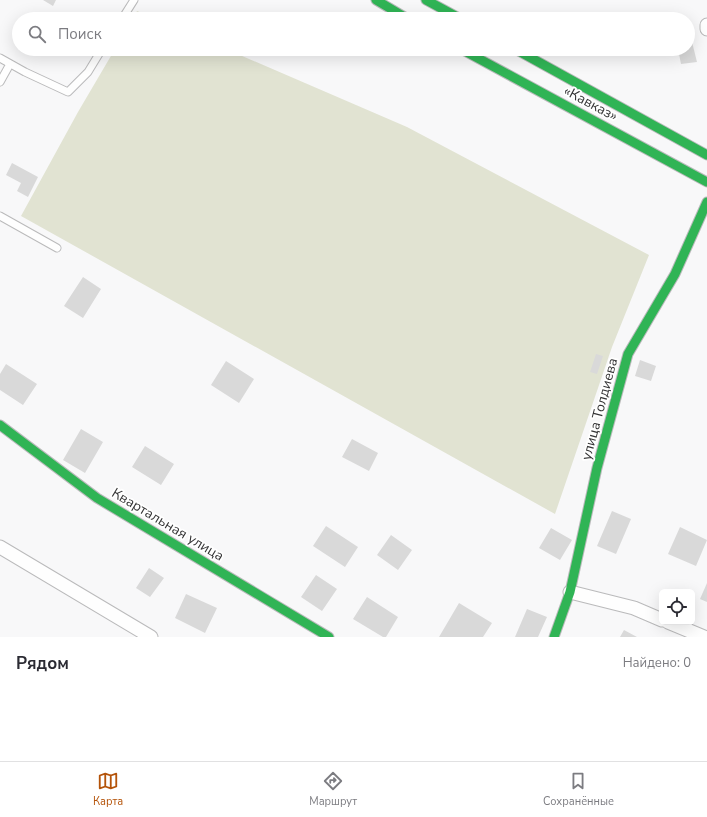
<!DOCTYPE html>
<html lang="ru">
<head>
<meta charset="utf-8">
<style>
	body { margin:0; font-family:"Nunito Sans",sans-serif; background:#f2f2f3; color:#2b2b33 }
	.controls { position:absolute; right:12px; bottom:12px; display:grid; overflow:hidden; border-radius:6px; box-shadow:0 4px 16px #0002 }
	.controls button { width:36px; height:36px; display:grid; place-items:center; padding:0; border:0; border-bottom:1px solid #e1e1e2; background:#fff; color:#2b2b33; font:20px sans-serif }
	.list { margin:0; padding:0; list-style:none }
	h2 { display:flex; justify-content:space-between; align-items:center; height:52px; margin:0; padding:0 16px; font-size:17px }
	h2 small { font-size:13px; font-weight:400; color:#7c7c81 }
	.icon { flex:none; width:22px; height:22px; fill:none; stroke:currentColor; stroke-width:2; stroke-linecap:round; stroke-linejoin:round }
	.map { position:relative; flex:none; width:707px; height:637px; overflow:hidden }
	.search { position:absolute; background:#fff; box-shadow:0 4px 16px #0002; left:12px; right:12px; top:12px; height:44px; display:flex; align-items:center; gap:10px; box-sizing:border-box; padding:0 14px; border-radius:22px; color:#7c7c81; font-size:15px }
	.sheet { height:124px; background:#fff }
	nav { display:flex; justify-content:space-around; align-items:center; box-sizing:border-box; height:56px; border-top:1px solid #e1e1e2; background:#fff; font-size:11px; color:#7c7c81 }
	nav a { display:grid; justify-items:center; gap:2px }
	nav .on { color:#b45309 }
	.map>svg:first-child { display:block }
</style>
</head>
<body>
<div class="map">
<svg width="707" height="637" viewBox="0 0 707 637">
	<rect width="100%" height="100%" fill="#f8f8f9"/>
	<path fill="#e1e3d2" d="M137,11L157,19H133Z
		M115,49H226L407,127L649,255L612,347L555,514L21,216L78,112Z"/>
	<path fill="#d9d9d9" d="M43,0H56L53,6Z
		M688,30H689L697,62L681,64L678,49H688Z
		M12,163L38,177L28,197L17,191L21,183L6,175Z
		M83,277L101,289L83,318L64,306Z
		M596,354L603,356L597,374L590,372Z
		M640,360L656,366L651,381L635,376Z
		M226,361L254,379L239,403L211,385Z
		M6,364L37,384L23,405L0,390V374Z
		M81,429L103,442L85,473L63,460Z
		M352,439L378,453L369,471L342,457Z
		M145,446L174,464L161,485L132,467Z
		M612,511L631,519L616,554L597,546Z
		M326,526L358,547L345,567L313,546Z
		M680,527L707,540L696,566L668,554Z
		M551,528L572,540L560,560L539,548Z
		M391,535L412,550L398,570L377,555Z
		M149,568L164,578L150,597L136,588Z
		M316,575L337,589L322,611L301,597Z
		M707,583V602L700,599Z
		M186,594L217,608L205,633L175,618Z
		M367,597L398,617L386,637H383L353,619Z
		M459,603L492,623L483,637H439Z
		M527,609L547,617L538,637H515Z
		M624,630L637,637H620Z"/>
	<g fill="none" stroke-linecap="round" stroke-linejoin="round">
		<g stroke="#bababb" stroke-width="9">
			<path id="lane" d="M122,19L134,0
				M0,58L25,72L68,92L88,72L102,49
				M0,82L10,64
				M0,216L57,248"/>
		</g>
		<g stroke="#bababb" stroke-width="15">
			<path id="street" d="M707,25V29
				M0,547L151,637
				M570,592L634,608L662,620
				M668,622L704,637"/>
		</g>
		<g stroke="#bababb" stroke-width="11">
			<path id="fast" d="M376,0L408,19
				M426,0L461,19
				M461,49L707,182
				M515,49L707,155
				M0,425L97,498L329,637
				M554,637L570,592L597,468L628,354L675,274L707,202"/>
		</g>
		<use href="#lane" stroke="#fefefe" stroke-width="7"/>
		<use href="#street" stroke="#fefefe" stroke-width="13"/>
		<use href="#fast" stroke="#30b455" stroke-width="9"/>
	</g>
	<g text-anchor="middle" stroke-width="3.5" stroke-linejoin="round" paint-order="stroke">
		<g font-size="14" fill="#343435" stroke="#fff">
			<text transform="translate(591 103) rotate(28)" y="5">«Кавказ»</text>
			<text transform="translate(599 409) rotate(-75)" y="5">улица Толдиева</text>
			<text transform="translate(168 524) rotate(31)" y="5">Квартальная улица</text>
		</g>
	</g>
</svg>
<div class="controls">
<button><svg class="icon" aria-label="locate" viewBox="0 0 24 24"><circle cx="12" cy="12" r="6"/><path d="M12 2v4M12 18v4M2 12h4M18 12h4"/></svg></button>
</div>
<div class="search"><svg class="icon" aria-label="search" viewBox="0 0 24 24"><circle cx="10" cy="10" r="6"/><path d="M15 15l6 6"/></svg>Поиск</div>
</div>
<section class="sheet">
<h2>Рядом<small>Найдено: 0</small></h2>
<ul class="list">
</ul>
</section>
<nav>
<a class="on"><svg class="icon" aria-label="map" viewBox="0 0 24 24"><path d="M3 6l6-2 6 2 6-2v14l-6 2-6-2-6 2zM9 4v14M15 6v14"/></svg>Карта</a>
<a><svg class="icon" aria-label="directions" viewBox="0 0 24 24"><path d="M12 3l9 9-9 9-9-9zM9 14v-3h6M13 9l2 2-2 2"/></svg>Маршрут</a>
<a><svg class="icon" aria-label="saved" viewBox="0 0 24 24"><path d="M7 4h10v16l-5-4-5 4z"/></svg>Сохранённые</a>
</nav>
</body>
</html>
